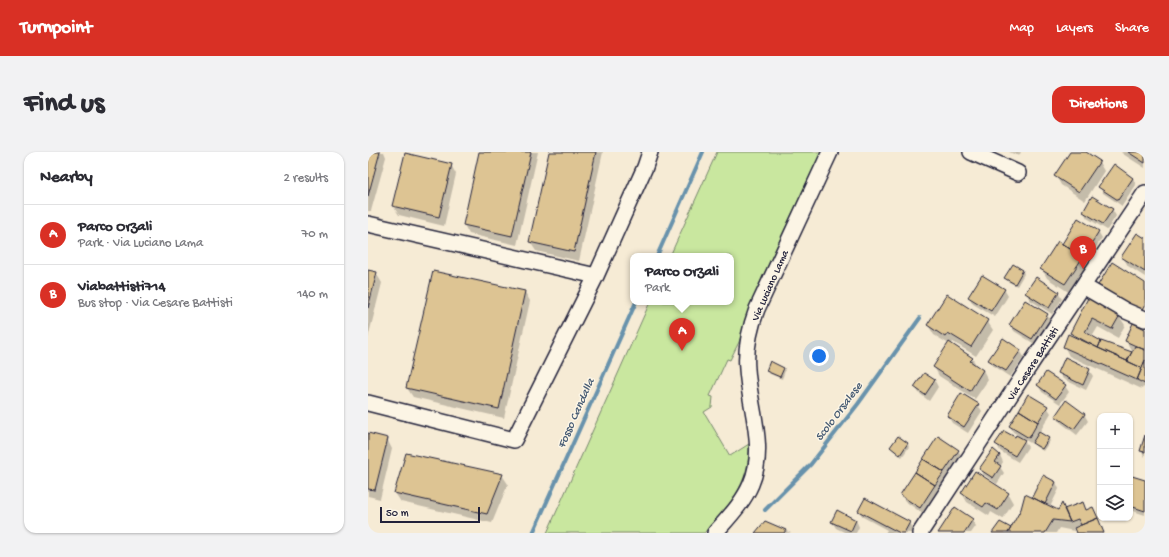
<!DOCTYPE html>
<html lang="en">
<head>
<meta charset="utf-8">
<style>
	body { margin:0; font-family:"Gochi Hand",sans-serif; background:#f2f2f3; color:#2b2b33 }
	.controls { position:absolute; right:12px; bottom:12px; display:grid; overflow:hidden; border-radius:8px; box-shadow:0 1px 3px #0004 }
	.controls button { width:36px; height:36px; display:grid; place-items:center; padding:0; border:0; border-bottom:1px solid #e1e1e2; background:#fff; color:#2b2b33; font:20px sans-serif }
	.scale { position:absolute; left:12px; bottom:10px; width:100px; box-sizing:border-box; padding-left:4px; border:2px solid #22223b; border-top:0; font-size:11px; line-height:14px; white-space:nowrap; color:#22223b; -webkit-text-stroke:3px #fcf5e5; paint-order:stroke }
	.you { position:absolute; left:451px; top:204px; width:14px; height:14px; margin:-10px; border:3px solid #fff; border-radius:50%; background:#1a73e8; box-shadow:0 0 0 6px #1a73e833 }
	.badge { display:grid; place-items:center; width:26px; height:26px; border-radius:50%; background:#d93025; color:#fff; font-size:13px; font-weight:700 }
	.pin { position:absolute; translate:-50% -33px; filter:drop-shadow(0 1px 2px #0008) }
	.pin::after { content:''; position:absolute; top:21px; width:14px; height:12px; background:inherit; clip-path:polygon(0 0,100% 0,50% 100%) }
	.popup { position:absolute; left:262px; top:101px; width:104px; height:52px; box-sizing:border-box; display:grid; place-content:center; border-radius:8px; background:#fff; filter:drop-shadow(0 1px 3px #0005); font-size:13px; white-space:nowrap; color:#7c7c81 }
	.popup b { font-size:15px; color:#2b2b33 }
	.popup::after { content:''; position:absolute; left:50%; top:100%; margin-left:-8px; border:8px solid transparent; border-top-color:#fff }
	.list { margin:0; padding:0; list-style:none }
	h2 { display:flex; justify-content:space-between; align-items:center; height:52px; margin:0; padding:0 16px; font-size:17px }
	h2 small { font-size:13px; font-weight:400; color:#7c7c81 }
	.list li { display:grid; grid-template-columns:26px 1fr auto; gap:12px; align-items:center; box-sizing:border-box; height:60px; padding:0 16px; border-top:1px solid #e1e1e2 }
	.list b { display:block; font-size:15px; white-space:nowrap }
	.list p { margin:0; font-size:13px; white-space:nowrap; color:#7c7c81 }
	.list em { font-size:13px; font-style:normal; color:#7c7c81 }
	.icon { flex:none; width:22px; height:22px; fill:none; stroke:currentColor; stroke-width:2; stroke-linecap:round; stroke-linejoin:round }
	.map { position:relative; flex:none; width:777px; height:381px; overflow:hidden; border-radius:12px }
	header { display:flex; align-items:center; gap:24px; box-sizing:border-box; height:56px; padding:0 20px; background:#d93025; color:#fff }
	header strong { font-size:19px }
	nav { display:flex; gap:22px; margin-inline-start:auto; font-size:14px }
	.intro { display:flex; align-items:center; justify-content:space-between; box-sizing:border-box; height:96px; padding:0 24px }
	h1 { margin:0; font-size:28px }
	.button { padding:10px 18px; border-radius:12px; background:#d93025; color:#fff; font-size:14px; font-weight:700 }
	main { display:flex; gap:24px; padding:0 24px }
	aside { flex:1; background:#fff; border-radius:12px; box-shadow:0 1px 3px #0004 }
	.map>svg:first-child { display:block }
</style>
</head>
<body>
<header>
<strong>Turnpoint</strong>
<nav><a>Map</a><a>Layers</a><a>Share</a></nav>
</header>
<div class="intro"><h1>Find us</h1><a class="button">Directions</a></div>
<main>
<aside>
<h2>Nearby<small>2 results</small></h2>
<ul class="list">
<li><span class="badge">A</span><div><b>Parco Orzali</b><p>Park · Via Luciano Lama</p></div><em>70 m</em></li>
<li><span class="badge">B</span><div><b>Viabattisti714</b><p>Bus stop · Via Cesare Battisti</p></div><em>140 m</em></li>
</ul>
</aside>
<div class="map">
<svg width="777" height="381" viewBox="0 0 777 381">
	<rect width="100%" height="100%" fill="#f6ebd5"/>
	<filter id="ink" filterUnits="userSpaceOnUse"><feTurbulence type="fractalNoise" baseFrequency=".025" numOctaves="2"/><feDisplacementMap in="SourceGraphic" scale="8" xChannelSelector="R" yChannelSelector="G"/><feConvolveMatrix kernelMatrix="1 2 1 2 8 2 1 2 1" color-interpolation-filters="sRGB"/></filter>
	<g filter="url(#ink)">
		<path fill="#c9e79f" stroke="#76846d" d="M349,0H453L395,124L381,158L371,190L362,208L359,207L342,244L345,245L344,255L336,260L362,304L381,292C382,333 361,353 336,381H179L282,150H363V104H302Z"/>
		<path fill="#0003" d="M0,0H16L18,5L3,59H0Z
			M112,0H170L149,93L101,82L96,73Z
			M182,0H235L211,109L168,99L162,90Z
			M641,0H653L651,4Z
			M704,0H716L731,10L736,19L717,49L693,33L688,24Z
			M753,0H777V16L755,2Z
			M83,13L88,22L76,74L31,63L25,54Z
			M746,14L765,26L768,33L754,54L735,41L732,35Z
			M744,57L748,64L739,78L719,66L716,60Z
			M730,79L734,86L717,112L719,115L702,141L679,126L674,117L697,95Z
			M777,87V125L760,114L755,105Z
			M645,113L655,119L656,122L649,134L639,129L638,126Z
			M0,119L8,121L14,131L0,186Z
			M777,132V167L736,143L731,133Z
			M636,137L640,144L627,165L605,152L601,145Z
			M157,140L162,149L136,266L45,245L39,236Z
			M658,141H690L694,147L684,162L662,148Z
			M720,147L751,164L757,173L750,186L730,175L724,185L764,202L766,198L762,196L758,189L777,178V236L775,235L774,237L701,204L696,194L706,186L703,181Z
			M679,163L683,169L668,193L646,179L643,173Z
			M619,169L625,178L608,204L585,190L583,193L604,206L609,214L615,218L620,228L607,247L571,224L566,215L581,192L566,183L560,173Z
			M652,198L656,205L642,225L625,214L622,208Z
			M416,216L417,219L414,227L400,221L399,218Z
			M721,218L725,224L718,238L695,227L691,221Z
			M556,222L567,229L570,235L561,249L551,241L547,235Z
			M670,233L697,234L701,240L692,252L674,240Z
			M661,243L679,255L683,261L671,281L680,286L682,289L675,299L667,294L665,291L664,292L654,286L660,295L650,310L632,299L629,292L647,287L650,283L645,280L642,274Z
			M610,253L614,259L600,281L584,271L580,264Z
			M716,262L720,269L709,283L692,270L688,264Z
			M0,282L19,287L24,297L12,347L0,344Z
			M530,285L540,292L541,295L534,305L525,298L523,295Z
			M777,287V305L773,299Z
			M590,298L594,305L555,362L537,349L533,343Z
			M632,303L635,310L632,315L636,321L629,332L616,323L612,317Z
			M134,323L140,332L124,371L33,350L27,341Z
			M777,329V363L762,358V334Z
			M688,330L691,337L682,355L691,359H718L725,356L736,381H709L707,376H705L706,379L691,376L688,381H625L642,376L667,348L666,345Z
			M594,341L640,342L645,351L635,367L623,360L621,364L599,350Z
			M491,359L541,371L545,377L543,381H517L519,378L495,365Z
			M488,368L491,375L488,381H478L468,376L464,370Z
			M604,368L608,374L603,381H571Z
			M398,370L423,381H388Z"/>
		<g fill="none" stroke-linecap="round" stroke-linejoin="round">
			<path stroke="#6892ac" stroke-width="4" d="M289,104L335,0
				M397,358L443,312L490,252L552,166
				M165,381L268,150"/>
		</g>
		<path fill="#ddc493" stroke="#22223b" d="M0,0H12L0,44Z
			M111,0H163L144,84L95,73Z
			M181,0H228L206,100L161,90Z
			M702,0H718L732,9L711,40L686,24Z
			M760,0H777V11Z
			M37,1L84,12L71,65L24,54Z
			M746,12L765,26L750,48L730,35Z
			M724,44L745,57L735,72L715,60Z
			M710,66L731,79L715,105L694,92Z
			M769,81L777,86V120L753,105Z
			M690,89L715,105L697,132L672,117Z
			M744,110L777,131V154L773,160L730,133Z
			M645,112L655,118L647,132L636,126Z
			M0,118L9,120L0,156Z
			M65,119L157,139L131,257L38,236Z
			M614,123L637,137L623,159L600,145Z
			M668,125L691,140L681,156L657,141Z
			M579,142L620,168L603,195L580,181L577,185L559,173Z
			M720,146L752,163L744,177L724,167L717,180L733,189L730,196L702,181Z
			M657,148L680,162L664,187L641,173Z
			M765,171L777,177V198L757,189Z
			M700,182L774,216L769,228L695,195Z
			M635,186L653,198L638,219L620,208Z
			M733,189L764,200L759,209L730,196Z
			M581,190L605,206L602,209L615,218L602,239L565,215Z
			M767,194L777,198V208L774,216L759,209Z
			M697,205L722,217L715,233L690,221Z
			M777,208V232L769,228Z
			M402,209L416,216L412,225L398,219Z
			M678,220L698,233L688,247L669,233Z
			M556,221L567,228L557,243L546,235Z
			M593,241L611,252L596,275L579,264Z
			M660,242L680,254L670,270L651,258Z
			M698,248L717,262L706,277L687,264Z
			M651,258L670,270L661,286L641,274Z
			M636,279L647,285L648,283L657,288L647,304L627,292Z
			M671,280L681,286L674,297L664,291Z
			M0,281L20,286L7,338L0,337Z
			M777,283V300L772,299Z
			M530,284L540,291L532,303L522,295Z
			M570,284L591,298L576,320L555,307Z
			M625,297L632,303L627,310L633,314L625,326L611,317Z
			M38,301L135,322L119,362L26,341Z
			M555,307L576,320L567,333L547,320Z
			M607,319L641,341L630,358L618,351L615,355L593,341Z
			M547,320L567,333L552,356L532,343Z
			M675,323L688,330L677,352L664,345Z
			M764,324L777,328V359L762,354V330Z
			M657,342L690,358L694,351L702,370L685,368L677,381H640L653,357Z
			M497,346L542,370L536,381H532L490,359Z
			M715,350L718,358L725,355L730,366L713,373L710,367L702,370L696,357Z
			M587,355L605,367L596,381H570Z
			M469,358L488,368L483,379L463,370Z
			M730,366L736,381H708L706,376Z
			M397,369L418,378L416,381H387Z
			M632,370L643,376L640,381H624Z"/>
		<g fill="none" stroke-linecap="round" stroke-linejoin="round">
			<g stroke="#22223b" stroke-width="18">
				<path id="minor" d="M603,0L650,21
					M0,72L228,124
					M715,134L758,159L777,167
					M0,251L146,288L228,124L277,15L282,0
					M347,381C360,366 375,351 383,332C399,295 381,254 379,217C377,196 382,176 389,157L462,0
					M552,381L664,210L777,41"/>
			</g>
			<use href="#minor" stroke="#fcf5e5" stroke-width="15"/>
		</g>
	</g>
	<g text-anchor="middle" stroke-width="3" stroke-linejoin="round" paint-order="stroke">
		<g font-size="11" fill="#22223b" stroke="#fcf5e5">
			<text transform="translate(401 133) rotate(-66)" y="4">Via Luciano Lama</text>
			<text transform="translate(664 211) rotate(-57)" y="4">Via Cesare Battisti</text>
		</g>
		<g font-size="12" font-style="italic" fill="#455a73" stroke="#fcf5e5">
			<text transform="translate(470 259) rotate(-53)" y="4">Scolo Orsalese</text>
			<text transform="translate(207 261) rotate(-66)" y="4">Fosso Candalla</text>
		</g>
	</g>
</svg>
<div class="controls">
<button>+</button>
<button>−</button>
<button><svg class="icon" aria-label="layers" viewBox="0 0 24 24"><path d="M12 4l9 5-9 5-9-5zM3 14l9 5 9-5"/></svg></button>
</div>
<div class="scale">50 m</div>
<div class="you"></div>
<div class="pin badge" style="left:314px;top:199px">A</div>
<div class="popup"><b>Parco Orzali</b>Park</div>
<div class="pin badge" style="left:715px;top:117px">B</div>
</div>
</main>
</body>
</html>
